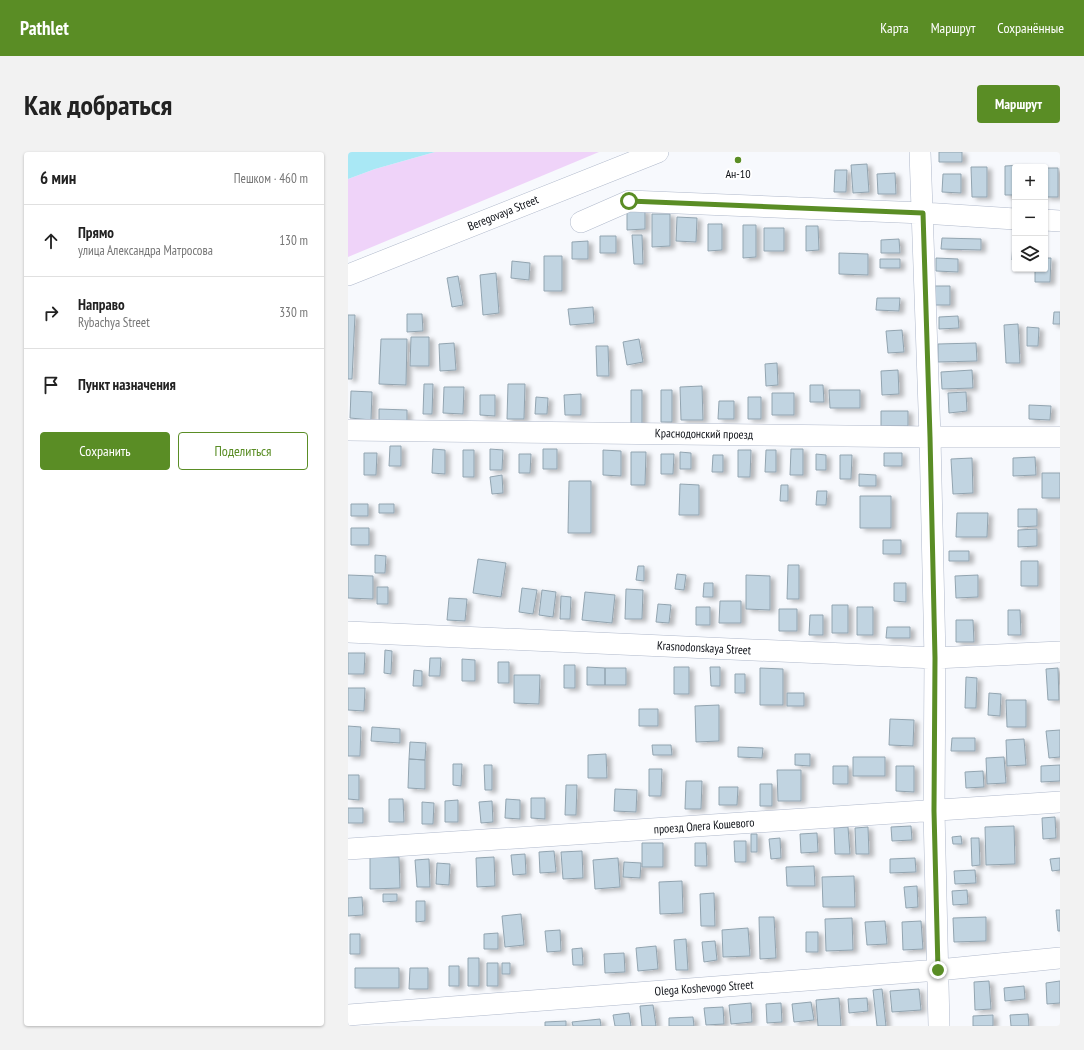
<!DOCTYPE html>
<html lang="ru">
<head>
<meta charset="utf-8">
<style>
	body { margin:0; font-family:"PT Sans Narrow",sans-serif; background:#f2f2f2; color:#222 }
	.controls { position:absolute; right:12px; top:12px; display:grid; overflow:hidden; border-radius:4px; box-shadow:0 1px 3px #0004 }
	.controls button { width:36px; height:36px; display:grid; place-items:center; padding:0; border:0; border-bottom:1px solid #e0e0e0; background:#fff; color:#222; font:20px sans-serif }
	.stop { position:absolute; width:12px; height:12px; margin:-9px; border:3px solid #5a8d25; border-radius:50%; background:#fff }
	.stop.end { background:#5a8d25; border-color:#fff; box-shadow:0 1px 4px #0008 }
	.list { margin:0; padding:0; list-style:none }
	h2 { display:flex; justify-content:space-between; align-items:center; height:52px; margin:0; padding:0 16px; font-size:17px }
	h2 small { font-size:13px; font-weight:400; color:#767676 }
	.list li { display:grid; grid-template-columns:26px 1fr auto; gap:12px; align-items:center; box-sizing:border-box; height:72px; padding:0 16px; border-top:1px solid #e0e0e0 }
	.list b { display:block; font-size:15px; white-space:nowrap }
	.list p { margin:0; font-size:13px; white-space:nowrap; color:#767676 }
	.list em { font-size:13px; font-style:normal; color:#767676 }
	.actions { display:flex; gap:8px; padding:12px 16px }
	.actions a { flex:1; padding:9px 0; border:1px solid #5a8d25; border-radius:4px; text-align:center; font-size:14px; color:#5a8d25 }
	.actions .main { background:#5a8d25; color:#fff }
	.icon { flex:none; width:22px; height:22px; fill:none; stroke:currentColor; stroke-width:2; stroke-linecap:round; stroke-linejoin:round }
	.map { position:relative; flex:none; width:712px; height:874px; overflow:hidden; border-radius:4px }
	header { display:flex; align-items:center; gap:24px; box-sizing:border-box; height:56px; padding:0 20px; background:#5a8d25; color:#fff }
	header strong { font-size:19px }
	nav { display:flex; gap:22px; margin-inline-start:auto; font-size:14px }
	.intro { display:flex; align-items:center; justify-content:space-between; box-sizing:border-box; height:96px; padding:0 24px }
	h1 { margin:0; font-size:28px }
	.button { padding:10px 18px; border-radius:4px; background:#5a8d25; color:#fff; font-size:14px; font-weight:700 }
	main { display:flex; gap:24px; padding:0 24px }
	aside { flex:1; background:#fff; border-radius:4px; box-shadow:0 1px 3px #0004 }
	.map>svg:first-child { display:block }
</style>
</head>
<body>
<header>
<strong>Pathlet</strong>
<nav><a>Карта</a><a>Маршрут</a><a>Сохранённые</a></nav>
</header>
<div class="intro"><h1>Как добраться</h1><a class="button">Маршрут</a></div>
<main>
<aside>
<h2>6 мин<small>Пешком · 460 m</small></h2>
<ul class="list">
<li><svg class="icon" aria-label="ahead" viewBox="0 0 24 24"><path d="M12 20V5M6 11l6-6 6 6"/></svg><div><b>Прямо</b><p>улица Александра Матросова</p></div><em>130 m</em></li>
<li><svg class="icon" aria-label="right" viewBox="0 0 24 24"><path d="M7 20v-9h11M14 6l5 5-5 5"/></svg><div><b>Направо</b><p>Rybachya Street</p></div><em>330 m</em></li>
<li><svg class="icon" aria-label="arrive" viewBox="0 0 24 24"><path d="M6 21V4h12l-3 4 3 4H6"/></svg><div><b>Пункт назначения</b></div></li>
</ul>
<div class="actions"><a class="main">Сохранить</a><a>Поделиться</a></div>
</aside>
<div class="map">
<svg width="712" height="874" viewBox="0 0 712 874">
	<defs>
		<filter id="shadow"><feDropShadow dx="4.5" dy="2.5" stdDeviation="2" flood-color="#0004"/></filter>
	</defs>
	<rect width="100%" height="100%" fill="#f7f9fd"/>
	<path fill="#efd3f9" d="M87,0H251L0,105V27L27,17Z"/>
	<path fill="#a9e8f5" d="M0,0H87L27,17L0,27Z"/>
	<path fill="#c1d4e1" stroke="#92a4b0" filter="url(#shadow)" d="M591,0H614V10H591Z
		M519,12L521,40L505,41L503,13Z
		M677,13V15H667V43H657V14Z
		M623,15H639V45H624Z
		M697,16H710V45H697Z
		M487,18H499L498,40H486Z
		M547,21L548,42H530L529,22Z
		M595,22H613V41L594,40Z
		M297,58V77L279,78V59Z
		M304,62H322V94L304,95Z
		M329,65L349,66L348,90L328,89Z
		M360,72H374V98L360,99Z
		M395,73H408V105L395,106Z
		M458,74H470L471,98L458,99Z
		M416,76H436V99H416Z
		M284,83H294L295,112H286Z
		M252,84H268V101H252Z
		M594,86L633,87V98L593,97Z
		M551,87L552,101H533V88Z
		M240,89V107H224V90Z
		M665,89H667V108H664Z
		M491,101L520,102V123L491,122Z
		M196,104H214V139H196Z
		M588,106L610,107V120L588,119Z
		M697,106H703L702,130H687V117H697Z
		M532,107H552V116H532Z
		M164,109L182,111L181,128L163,126Z
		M148,121L151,161L135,163L132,123Z
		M110,124L115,153L104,155L99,126Z
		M587,134H602V153H587Z
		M529,146H552L551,159L528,158Z
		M245,155L246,171L222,173L220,157Z
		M706,160H712V172H705Z
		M59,162H74L75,179L59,180Z
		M0,163H7L4,227H0Z
		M610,164L611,176L591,177V165Z
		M670,172L672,211H658L656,173Z
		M679,175L691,176L690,194H679Z
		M554,178L556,200L540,201L538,179Z
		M63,185H81V214H62Z
		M33,187H59L58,233L31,232Z
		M291,187L295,210L279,213L275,190Z
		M106,191L108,218L92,219L91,192Z
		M628,191L629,209L590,210V192Z
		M248,194H260L261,224H249Z
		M429,211L430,233L418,234L417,212Z
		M550,218L551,242L534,243L533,219Z
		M624,218L625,236L594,237L593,220Z
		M76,232H85L84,262H75Z
		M160,232H177L176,267H159Z
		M462,233H475L476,250H462Z
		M354,234L355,268H333L332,235Z
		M96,235H116L115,262L95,261Z
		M283,238H294V272H283Z
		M313,238H324V270H313Z
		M481,238H512V256H482Z
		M3,239L24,240L23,268L2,266Z
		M618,240L619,259L601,261L600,241Z
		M424,241H446V263H424Z
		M233,242V263H217L216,243Z
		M132,243H147V264L132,263Z
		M188,245L200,246L199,262H187Z
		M400,245H413V267H400Z
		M371,249H386V267H370Z
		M681,253L703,254L702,268L681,267Z
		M31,257L59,258V274L31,273Z
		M533,259H560V274H533Z
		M42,294H53V314H41Z
		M85,297L97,298V322L84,321Z
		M142,297L155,298L154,318H142Z
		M195,297H209V317H195Z
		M443,297H455V323H442Z
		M115,298H126V325H115Z
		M255,298L273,299V324L255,323Z
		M390,298H403L402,325H390Z
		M418,298H428V320H417Z
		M283,300H298L297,333H283Z
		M332,300L343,301V317H332Z
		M16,301H29L28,323H16Z
		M536,301H554V314H536Z
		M171,302H183L182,321H171Z
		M313,302H326L325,322H313Z
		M468,302L478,303V318H468Z
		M365,303H375V320H364Z
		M492,303H504L503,327H492Z
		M687,305L688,323L665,324V306Z
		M624,306L625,341L605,342L603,307Z
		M694,321H712V346H694Z
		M511,322L528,323V334H511Z
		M154,323L155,341L144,342L142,325Z
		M221,329H243V381H220Z
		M332,332L351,333V363H331Z
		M433,333H440V349H432Z
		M469,339H479L478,353H468Z
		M512,344H543V376H512Z
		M3,352H20V364H3Z
		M31,352H46V361H31Z
		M670,357H689V374L670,375Z
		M609,361H640L639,385H608Z
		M3,376H21V393H3Z
		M689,377V394L670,395V378Z
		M535,388H553V402H535Z
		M601,399H621V409H601Z
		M27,403L38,404L37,421H27Z
		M130,407L158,411L153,445L125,441Z
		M673,409H690V434H673Z
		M440,413H451V447H439Z
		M290,414H296V429L288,428Z
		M329,422L338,423L336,438L327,437Z
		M0,423L25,424V447L0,446Z
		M398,423L422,424V458L398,457Z
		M630,423V445L608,446L607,424Z
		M356,431H365V445H355Z
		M546,431H558V450L546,449Z
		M29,435H40V452H29Z
		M174,436L189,438L185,462L171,460Z
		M278,437L295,438L294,467H277Z
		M194,438L208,440L205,465L191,463Z
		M237,440L267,443L264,471L234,468Z
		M213,444L223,445L222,467H212Z
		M101,446L119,447L117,469L99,468Z
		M372,449H393V471H371Z
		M310,452L323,453L321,471L308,470Z
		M484,453H500V481H484Z
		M348,455H362V473H348Z
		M509,455H525V483H509Z
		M431,457H449V479H431Z
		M660,458H672L673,483H660Z
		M462,463H475V483H461Z
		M608,468H625L626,490H608Z
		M539,475H562V486H538Z
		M37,498L44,499L43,522L36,521Z
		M0,501H17L16,522H0Z
		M82,506H93L92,524H81Z
		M114,507L127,508V529H114Z
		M150,510H161V531H150Z
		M216,513H227V536H216Z
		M239,515L257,516V533H239Z
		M326,515H341V542H326Z
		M362,515H372V534H363Z
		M257,516H278V533H257Z
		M412,516L435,517V553H412Z
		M710,516L711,548H700L698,517Z
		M66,518L74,519V534H65Z
		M387,522H397V541H387Z
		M166,523H192L191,552L166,551Z
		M618,525L629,526L628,556H617Z
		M0,536H17L16,559L0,558Z
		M439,541H456V554H439Z
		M641,541L653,542L652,564L640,563Z
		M658,548H678V575H659Z
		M371,553V589L348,590L347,554Z
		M291,557H310V574H291Z
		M542,567L566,568L565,594L541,593Z
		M0,574L13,575L12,604H0Z
		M24,575L52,577V591L23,589Z
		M712,578V605L701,606L698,579Z
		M604,586H627V599H603Z
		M676,587L678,613L659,614L658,588Z
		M62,590L78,591L77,608L61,607Z
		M304,593H323L324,603H305Z
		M390,595L415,596L414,606L390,605Z
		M258,602L259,626H240V603Z
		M447,602H462V614L447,613Z
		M505,605H537V624H505Z
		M656,605L658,631L639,632L638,606Z
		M61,607L77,608V637L60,636Z
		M105,612H114L113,634L105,633Z
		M136,613H144V638H137Z
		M712,613V629L693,630V614Z
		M485,614H500V632H485Z
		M548,614H566V640L548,639Z
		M301,617H314L313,644H301Z
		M429,618H453V649H430Z
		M635,619L636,635L618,636L617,620Z
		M0,623H11V648L0,647Z
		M338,629H354L353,657H337Z
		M412,632H424V654H412Z
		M218,633H229L228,663H217Z
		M371,635H390L389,653H371Z
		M267,637L289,638L288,660L266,659Z
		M183,646H197V667L183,666Z
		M41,647H55L56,670H41Z
		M158,647L172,648V667L157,666Z
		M110,648V670H97V649Z
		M144,649L145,670L133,671L131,650Z
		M74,650L86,651L85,672H74Z
		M0,656H15V671H0Z
		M707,665L708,686L695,687L694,666Z
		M563,674L564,688L544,689L543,675Z
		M666,674L667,712L638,713L637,675Z
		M500,675L502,702H487L486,676Z
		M520,675L521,702H508L507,676Z
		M469,681L470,700L453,701L452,682Z
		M403,682H409V700H403Z
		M613,684L614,692H605L604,685Z
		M432,686L433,706L423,707L421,687Z
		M623,686H631L632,713L624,714Z
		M386,689H398V710H387Z
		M294,691H315V715H294Z
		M347,691H358L359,714H347Z
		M206,699L208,720L192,721L191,700Z
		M234,699L235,726L215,727L213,700Z
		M177,702L178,722L165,723L163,703Z
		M22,705H51L52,736L22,737Z
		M146,705L147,734L129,735L128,706Z
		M270,706L272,735L247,737L245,708Z
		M567,706L568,720L542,721V707Z
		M712,706V718L704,719L702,707Z
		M81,707L82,735H69L67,708Z
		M276,710L293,711L292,726L275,725Z
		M89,711L102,712L101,733L88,732Z
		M466,714L467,734H439L438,715Z
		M627,718L628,731L607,732L606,719Z
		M506,724L507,755H475L474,725Z
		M334,729L335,761L312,762L311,730Z
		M569,734L570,755L558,756L556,735Z
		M619,738L620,752L605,753L604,739Z
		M366,741L367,774H353L352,742Z
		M35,742H49V749L35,750Z
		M14,745L15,763L0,764V746Z
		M68,749H77V769L68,770Z
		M708,758H712V779H710Z
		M173,762L176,793L157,795L154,764Z
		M411,765H426L428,806L412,807Z
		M638,765V789L606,790L605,766Z
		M504,766L505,798L478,799L477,767Z
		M537,769L539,792L519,793L517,770Z
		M573,769L575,797L555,798L554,770Z
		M400,776L402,804L375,805L374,778Z
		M212,778L213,799L199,800L197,779Z
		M458,780H470V800H458Z
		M150,781V797H136V782Z
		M2,782H12V802H2Z
		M338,787L340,818H328L326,788Z
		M367,789L369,808L356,810L354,790Z
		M308,794L310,817L290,819L288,796Z
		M234,796L235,813H225L224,797Z
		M276,801L277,820L257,821L256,802Z
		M120,806H131V834H120Z
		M139,811H150V834H139Z
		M154,811H162V822H154Z
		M101,814H111V834H101Z
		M7,816H51V836H7Z
		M62,816H80V837H61Z
		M641,829L643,857L627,858L626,830Z
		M712,829V851L699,852L698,831Z
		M676,834L677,847L657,849L656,836Z
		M534,837L538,874H529L525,838Z
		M571,837L573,858L544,860L542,839Z
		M491,846L493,874H470L468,848Z
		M519,846L520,859L501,861L500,847Z
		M463,850L466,868L446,870L444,852Z
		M403,851L404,870L383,872L381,853Z
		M433,851L434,870L419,871L418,852Z
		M305,853L308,874H294L292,854Z
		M375,855L376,872L358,873L356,856Z
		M281,861L283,874H267L265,863Z
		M680,862L681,874H663L662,863Z
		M645,863V874H625V864Z
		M345,865L346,874H321V866Z
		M252,867L253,874H225L224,870Z
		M218,869V874H197V870Z"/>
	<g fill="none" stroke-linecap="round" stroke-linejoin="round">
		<g stroke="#b0b9cb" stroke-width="22">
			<path id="minor" d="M572,0L582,285L587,506L586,659L591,874
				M697,68L712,69
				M233,70L281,49L575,61L667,67
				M0,123L310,0
				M0,278L582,285H712
				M0,480L587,506L712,500
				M0,697L712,650
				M0,863L590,818L712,806"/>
		</g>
		<use href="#minor" stroke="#fff" stroke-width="21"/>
	</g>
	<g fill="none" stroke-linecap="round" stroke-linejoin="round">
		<path stroke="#5a8d25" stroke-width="5" d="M281,49L575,61L582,285L587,506L586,659L590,818"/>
	</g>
	<circle fill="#5a8d25" stroke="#fff" stroke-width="1.5" cx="390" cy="8" r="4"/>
	<g text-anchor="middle" stroke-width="3.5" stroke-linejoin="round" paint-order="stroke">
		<g font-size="12" fill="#0c0f15" stroke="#fff">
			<text x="390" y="26">Ан-10</text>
		</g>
		<g font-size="12" fill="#0c0f15" stroke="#fff">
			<text transform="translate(155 61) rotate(-22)" y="4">Beregovaya Street</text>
			<text transform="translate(356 282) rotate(1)" y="4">Краснодонский проезд</text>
			<text transform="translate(356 496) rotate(3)" y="4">Krasnodonskaya Street</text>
			<text transform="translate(356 674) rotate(-4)" y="4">проезд Олега Кошевого</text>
			<text transform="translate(356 836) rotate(-4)" y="4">Olega Koshevogo Street</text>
		</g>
	</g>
</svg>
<div class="controls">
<button>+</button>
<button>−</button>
<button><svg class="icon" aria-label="layers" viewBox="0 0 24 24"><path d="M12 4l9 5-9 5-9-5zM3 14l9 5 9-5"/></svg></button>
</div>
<div class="stop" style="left:281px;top:49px"></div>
<div class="stop end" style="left:590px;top:818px"></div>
</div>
</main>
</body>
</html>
